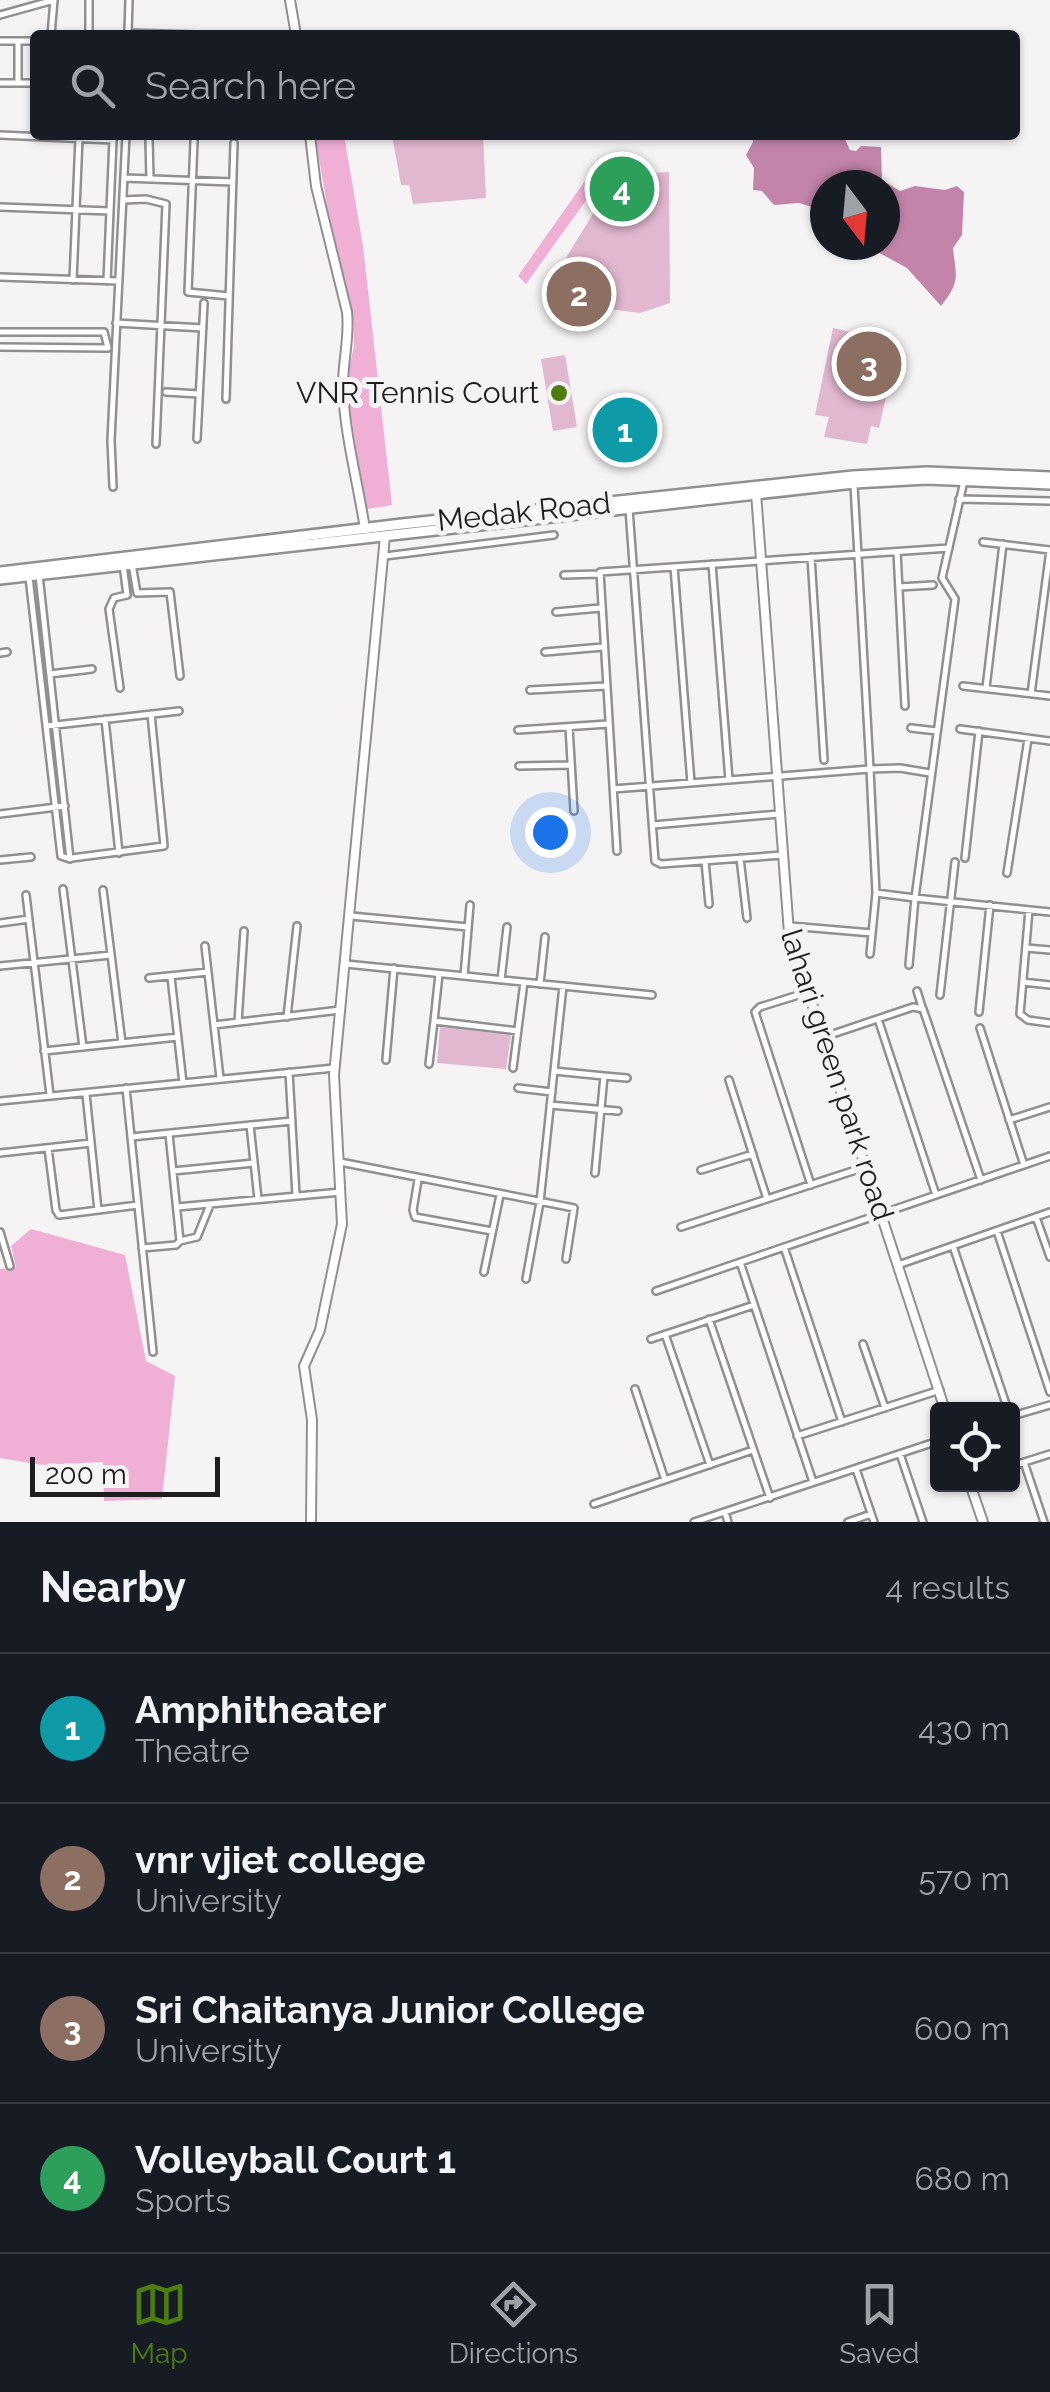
<!DOCTYPE html>
<html lang="en">
<head>
<meta charset="utf-8">
<style>
	body { margin:0; font-family:Raleway,sans-serif; background:#242831; color:#f1f3f6 }
	.controls { position:absolute; right:30px; bottom:30px; display:grid; overflow:hidden; border-radius:10px; box-shadow:0 2px 8px #0004 }
	.controls button { width:90px; height:90px; display:grid; place-items:center; padding:0; border:0; border-bottom:2px solid #363941; background:#171b24; color:#f1f3f6; font:50px sans-serif }
	.compass { position:absolute; left:810px; top:170px; width:90px; height:90px; border-radius:50%; background:#171b24; box-shadow:0 2px 8px #0004; rotate:164deg }
	.scale { position:absolute; left:30px; bottom:25px; width:190px; box-sizing:border-box; padding-left:10px; border:5px solid #1f1e1f; border-top:0; font-size:28px; line-height:35px; white-space:nowrap; color:#1f1e1f; -webkit-text-stroke:8px #f6f3f5; paint-order:stroke }
	.you { position:absolute; left:550px; top:832px; width:35px; height:35px; margin:-25px; border:8px solid #fff; border-radius:50%; background:#1a73e8; box-shadow:0 0 0 15px #1a73e833 }
	.badge { display:grid; place-items:center; width:65px; height:65px; border-radius:50%; background:#4c7e0f; color:#fff; font-size:32px; font-weight:700 }
	.pin { position:absolute; translate:-50% -50%; border:5px solid #fff; box-shadow:0 2px 10px #0006 }
	.list { margin:0; padding:0; list-style:none }
	h2 { display:flex; justify-content:space-between; align-items:center; height:130px; margin:0; padding:0 40px; font-size:42px }
	h2 small { font-size:32px; font-weight:400; color:#9ea1a6 }
	.list li { display:grid; grid-template-columns:65px 1fr auto; gap:30px; align-items:center; box-sizing:border-box; height:150px; padding:0 40px; border-top:2px solid #363941 }
	.list b { display:block; font-size:38px; white-space:nowrap }
	.list p { margin:0; font-size:32px; white-space:nowrap; color:#9ea1a6 }
	.list em { font-size:32px; font-style:normal; color:#9ea1a6 }
	.icon { flex:none; width:55px; height:55px; fill:none; stroke:currentColor; stroke-width:2; stroke-linecap:round; stroke-linejoin:round }
	.map { position:relative; flex:none; width:1050px; height:1522px; overflow:hidden }
	.search { position:absolute; background:#171b24; box-shadow:0 2px 8px #0004; left:30px; right:30px; top:30px; height:110px; display:flex; align-items:center; gap:25px; box-sizing:border-box; padding:0 35px; border-radius:10px; color:#9ea1a6; font-size:38px }
	.sheet { height:730px; background:#171b24 }
	nav { display:flex; justify-content:space-around; align-items:center; box-sizing:border-box; height:140px; border-top:2px solid #363941; background:#171b24; font-size:28px; color:#9ea1a6 }
	nav a { display:grid; justify-items:center; gap:5px }
	nav .on { color:#4c7e0f }
	.map>svg:first-child { display:block }
</style>
</head>
<body>
<div class="map">
<svg width="1050" height="1522" viewBox="0 0 1050 1522">
	<rect width="100%" height="100%" fill="#f6f3f5"/>
	<path fill="#e2b7d0" d="M392,135H483L486,198L413,204L409,185H401Z
		M669,172L670,303L640,313L594,307L590,302L586,284L565,266L567,256L617,175Z
		M833,328L898,343L879,428L871,426L867,444L824,437L829,417L815,415Z
		M565,355L577,427L553,431L541,359Z
		M440,1027L511,1035L506,1069L437,1063Z"/>
	<path fill="#f0afd5" d="M315,135H344L363,246L392,505L367,509L363,494L346,383L354,346L353,314L328,211Z
		M585,181L597,185L526,284L518,276Z
		M31,1229L125,1255L146,1361L175,1376L162,1499L104,1501L103,1462L42,1465L0,1458V1269L16,1267L11,1246Z"/>
	<path fill="#c284a9" d="M752,135H843L850,150L856,151L861,146L881,147L882,180L900,191L915,186L945,190L957,186L964,192L962,235L953,248C956,277 961,281 941,306L907,268L874,250L861,255L843,253L836,245H885V185H825V206L822,210L799,203L774,205L762,191L753,190L754,168L746,155L753,142Z"/>
	<g fill="none" stroke-linecap="round" stroke-linejoin="round">
		<g stroke="#928f90" stroke-width="10">
			<path id="street" d="M0,15L54,0L51,35
				M128,32L129,0
				M128,33L196,35
				M89,35V0
				M0,41H35
				M18,41V83
				M0,83H35
				M0,135L113,140L107,281
				M149,139L150,179
				M194,141L188,292L229,296
				M608,170L634,169
				M124,178L233,182
				M123,200L146,199L166,204L156,444
				M0,207L110,211
				M0,277L119,281
				M73,280L79,138
				M116,323L203,328
				M0,332H104L108,348
				M0,347L107,348
				M166,392L199,394
				M226,399L234,143
				M197,439L204,303
				M964,481L942,578L955,599L915,898L1050,912
				M113,487L111,440L126,135
				M959,499L1050,501
				M629,509L655,861L661,864L783,855
				M983,542L1050,550L1031,694
				M897,552L905,706
				M385,556L554,535
				M811,557L824,760
				M132,564L137,593L170,592L180,676
				M712,564L729,780
				M674,567L691,783
				M564,575L598,574
				M29,577L61,856L70,859L39,575
				M899,587L933,585
				M556,612L600,608
				M545,652L603,647
				M0,653L7,652
				M50,674L92,669
				M963,686L1050,696
				M120,688L109,609L114,598L127,595L123,565
				M986,688L1003,544
				M530,690L606,686
				M105,719L119,853
				M47,726L179,711
				M569,727L574,811
				M911,728L937,731
				M960,729L1050,741
				M518,730L608,724
				M519,766L571,765
				M613,789L870,769L854,485
				M0,814L65,806
				M653,825L779,814
				M617,851L600,572L949,548
				M72,858L164,846L151,714
				M740,858L747,918
				M965,858L979,731
				M0,860L31,857
				M705,861L709,904
				M1007,873L1028,739
				M63,889L83,1047
				M103,890L122,1043
				M876,893L915,898L909,965
				M26,895L50,1095
				M1029,910L1020,1014L1028,1020L1050,1023
				M351,916L468,927
				M0,923L29,919
				M790,926L872,933
				M205,946L220,1078
				M1026,948L1050,950
				M870,954L876,893L870,769L900,768L930,773
				M346,964L652,995
				M0,966L111,955
				M439,974L434,1021L518,1031
				M464,976L470,905
				M171,977L183,1083
				M149,978L208,972
				M501,980L507,927
				M1023,982L1050,985
				M540,984L545,937
				M917,991L922,1007
				M808,992L760,1007L755,1012L811,1185
				M940,995L955,862
				M979,1012L990,905
				M287,1017L297,926
				M878,1019L936,1195
				M238,1022L244,931
				M214,1025L340,1010
				M980,1028L1024,1165
				M824,1037L913,1007L923,1009L981,1180
				M44,1051L178,1037
				M386,1060L394,968
				M429,1064L434,1021
				M513,1068L524,982
				M554,1071L604,1076L595,1173
				M289,1072L296,1195
				M604,1076L627,1078
				M729,1080L767,1199
				M126,1088L153,1352
				M518,1088L552,1092
				M86,1094L98,1210
				M0,1101L334,1068
				M550,1105L618,1111
				M1009,1120L1050,1107
				M250,1125L258,1199
				M131,1137L292,1121
				M48,1148L56,1210L59,1215L138,1205
				M0,1153L91,1143
				M340,1162L574,1208L566,1259
				M701,1170L753,1154
				M173,1171L254,1163
				M418,1180L413,1210L415,1217L492,1231
				M177,1207L341,1192
				M1036,1217L1050,1257
				M681,1227L865,1167
				M997,1231L1050,1392
				M0,1232L10,1266
				M180,1241L197,1237L210,1205
				M953,1246L1008,1410
				M784,1247L842,1422
				M142,1248L176,1245L180,1241L169,1134
				M740,1262L813,1482
				M898,1265L1050,1212
				M484,1272L500,1195
				M526,1279L540,1202L563,986
				M656,1291L1050,1156
				M709,1319L770,1498
				M665,1334L710,1465
				M651,1339L754,1305
				M863,1344L885,1408
				M635,1389L665,1480
				M1012,1416L1050,1405
				M797,1436L940,1390
				M900,1454L923,1522
				M1024,1462L1044,1522
				M1012,1466L1050,1454
				M856,1469L874,1522
				M594,1504L753,1450
				M725,1512L728,1522
				M694,1522L938,1441
				M848,1522L871,1514"/>
		</g>
		<g stroke="#928f90" stroke-width="12">
			<path id="secondary" d="M290,0L296,35
				M310,135L316,186L347,312C350,339 342,363 343,390C345,436 358,483 365,529
				M756,493L789,933L945,1410
				M970,1484L983,1522
				M311,1522L312,1420L304,1366L320,1330L342,1224L334,1075L385,536"/>
		</g>
		<g stroke="#928f90" stroke-width="14">
			<path id="primary" d="M0,572L402,524L853,476L927,472L1050,477
				M0,579L854,483L927,479L1050,484"/>
		</g>
		<use href="#street" stroke="#fff" stroke-width="5"/>
		<use href="#secondary" stroke="#fff" stroke-width="8"/>
		<use href="#primary" stroke="#fff" stroke-width="9"/>
	</g>
	<circle fill="#4c7e0f" stroke="#f6f3f5" stroke-width="4" cx="559" cy="393" r="10"/>
	<g text-anchor="middle" stroke-width="10" stroke-linejoin="round" paint-order="stroke">
		<g font-size="30" fill="#1f1e1f" stroke="#f6f3f5" text-anchor="end">
			<text x="539" y="403">VNR Tennis Court</text>
		</g>
		<g font-size="30" fill="#1f1e1f" stroke="#f6f3f5">
			<text transform="translate(524 512) rotate(-6)" y="10">Medak Road</text>
			<text transform="translate(837 1075) rotate(72)" y="10">lahari green park road</text>
		</g>
	</g>
</svg>
<div class="controls">
<button><svg class="icon" aria-label="locate" viewBox="0 0 24 24"><circle cx="12" cy="12" r="6"/><path d="M12 2v4M12 18v4M2 12h4M18 12h4"/></svg></button>
</div>
<svg class="compass" viewBox="-18 -18 36 36"><path d="M0-13l5 13h-10z" fill="#e53935"/><path d="M0 13l5-13h-10z" fill="#9ea1a6"/></svg>
<div class="scale">200 m</div>
<div class="you"></div>
<div class="pin badge" style="left:625px;top:430px;background:#0f9aa8">1</div>
<div class="pin badge" style="left:579px;top:294px;background:#8d6e63">2</div>
<div class="pin badge" style="left:869px;top:364px;background:#8d6e63">3</div>
<div class="pin badge" style="left:622px;top:189px;background:#2e9e5b">4</div>
<div class="search"><svg class="icon" aria-label="search" viewBox="0 0 24 24"><circle cx="10" cy="10" r="6"/><path d="M15 15l6 6"/></svg>Search here</div>
</div>
<section class="sheet">
<h2>Nearby<small>4 results</small></h2>
<ul class="list">
<li><span class="badge" style="background:#0f9aa8">1</span><div><b>Amphitheater</b><p>Theatre</p></div><em>430 m</em></li>
<li><span class="badge" style="background:#8d6e63">2</span><div><b>vnr vjiet college</b><p>University</p></div><em>570 m</em></li>
<li><span class="badge" style="background:#8d6e63">3</span><div><b>Sri Chaitanya Junior College</b><p>University</p></div><em>600 m</em></li>
<li><span class="badge" style="background:#2e9e5b">4</span><div><b>Volleyball Court 1</b><p>Sports</p></div><em>680 m</em></li>
</ul>
</section>
<nav>
<a class="on"><svg class="icon" aria-label="map" viewBox="0 0 24 24"><path d="M3 6l6-2 6 2 6-2v14l-6 2-6-2-6 2zM9 4v14M15 6v14"/></svg>Map</a>
<a><svg class="icon" aria-label="directions" viewBox="0 0 24 24"><path d="M12 3l9 9-9 9-9-9zM9 14v-3h6M13 9l2 2-2 2"/></svg>Directions</a>
<a><svg class="icon" aria-label="saved" viewBox="0 0 24 24"><path d="M7 4h10v16l-5-4-5 4z"/></svg>Saved</a>
</nav>
</body>
</html>
